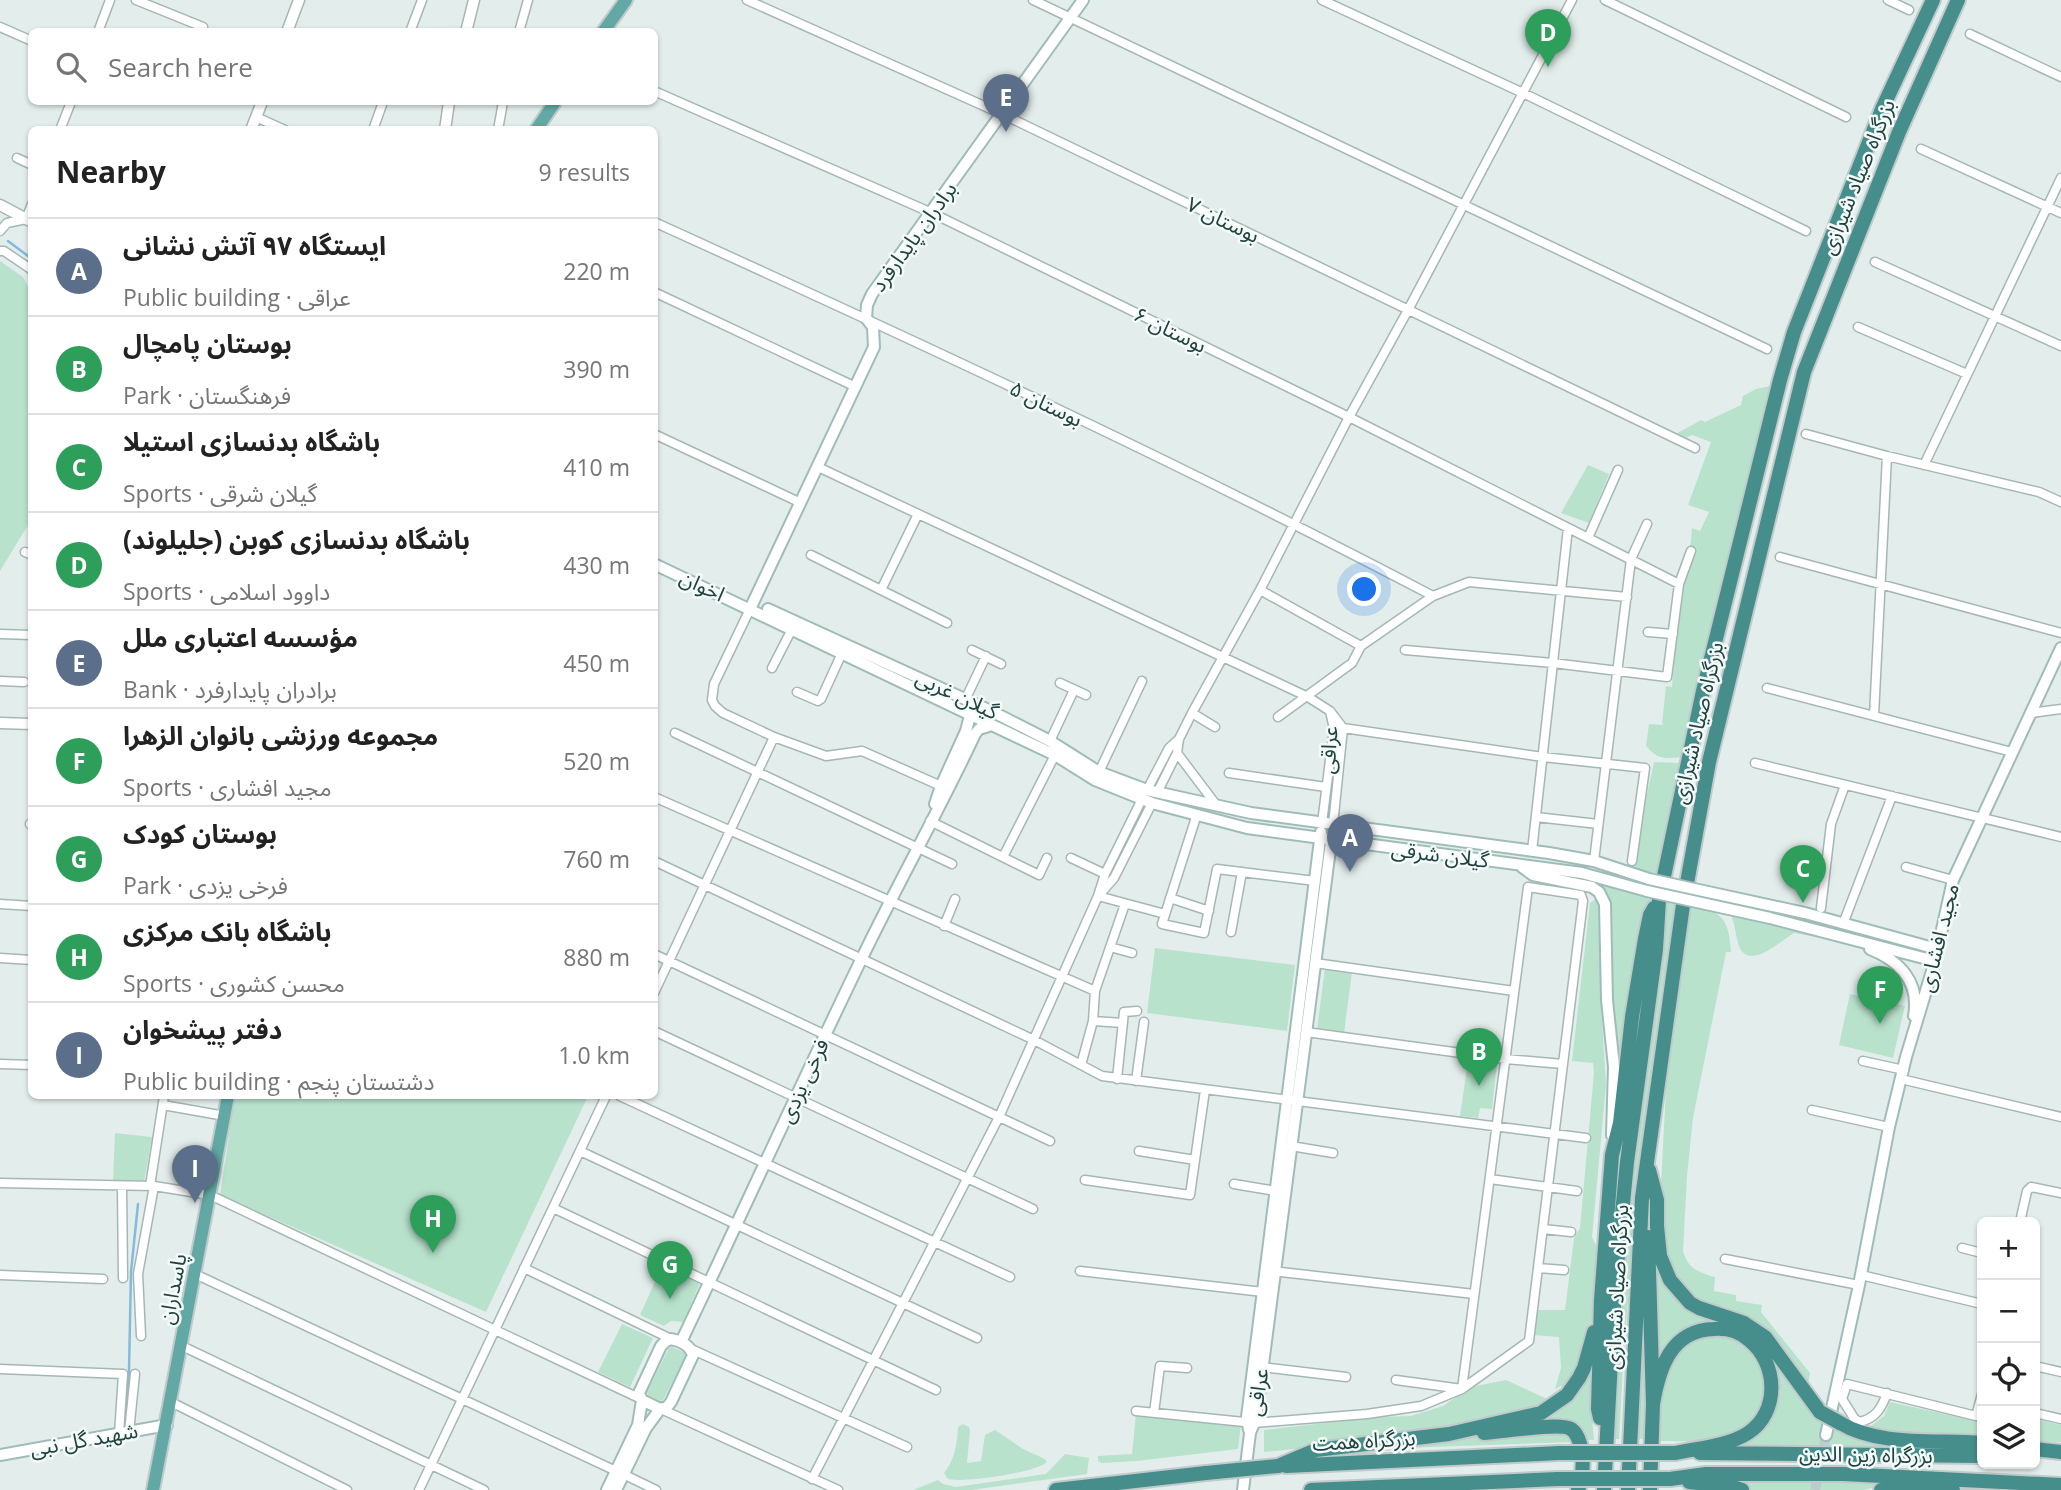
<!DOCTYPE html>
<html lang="en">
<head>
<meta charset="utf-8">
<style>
	body { margin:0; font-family:"Open Sans","Noto Sans Arabic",sans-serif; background:#f6f6f6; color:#222 }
	.controls { position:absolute; right:21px; bottom:21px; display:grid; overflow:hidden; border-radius:10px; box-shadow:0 2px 5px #0004 }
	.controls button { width:63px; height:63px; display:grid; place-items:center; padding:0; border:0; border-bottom:2px solid #e0e0e0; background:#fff; color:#222; font:35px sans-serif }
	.you { position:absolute; left:1365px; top:590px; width:24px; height:24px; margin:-18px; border:5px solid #fff; border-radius:50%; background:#1a73e8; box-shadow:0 0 0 10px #1a73e833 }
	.badge { display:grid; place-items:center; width:46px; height:46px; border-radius:50%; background:#855b37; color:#fff; font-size:23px; font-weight:700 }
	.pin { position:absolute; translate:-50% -58px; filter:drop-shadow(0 2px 4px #0008) }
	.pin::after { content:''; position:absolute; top:37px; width:24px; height:21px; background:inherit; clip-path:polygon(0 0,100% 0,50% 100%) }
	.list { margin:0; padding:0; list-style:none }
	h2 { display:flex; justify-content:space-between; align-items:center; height:91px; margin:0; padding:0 28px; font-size:30px }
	h2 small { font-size:23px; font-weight:400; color:#767676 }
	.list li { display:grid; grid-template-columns:46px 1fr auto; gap:21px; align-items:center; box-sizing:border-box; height:98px; padding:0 28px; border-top:2px solid #e0e0e0 }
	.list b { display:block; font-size:26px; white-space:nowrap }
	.list p { margin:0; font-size:23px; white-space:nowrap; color:#767676 }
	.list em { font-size:23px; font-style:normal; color:#767676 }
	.icon { flex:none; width:38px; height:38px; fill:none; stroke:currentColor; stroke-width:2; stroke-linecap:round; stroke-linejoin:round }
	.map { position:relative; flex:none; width:2061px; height:1490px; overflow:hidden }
	.search { position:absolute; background:#fff; box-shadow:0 2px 5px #0004; left:28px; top:28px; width:630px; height:77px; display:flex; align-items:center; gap:18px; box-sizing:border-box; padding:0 24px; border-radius:10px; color:#767676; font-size:26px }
	.panel { position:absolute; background:#fff; box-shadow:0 2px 5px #0004; left:28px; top:126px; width:630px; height:973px; border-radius:10px }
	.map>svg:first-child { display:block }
</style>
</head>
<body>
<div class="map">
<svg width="2061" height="1490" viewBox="0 0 2061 1490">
	<rect width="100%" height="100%" fill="#e3eeec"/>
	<path fill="#b9e2cd" d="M0,261L23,277L32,295L31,520L0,571Z
		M1770,386L1696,689L1683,757C1665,759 1658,760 1646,746L1649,724L1664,725L1662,724L1666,686L1672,687C1675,652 1677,617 1683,582C1687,564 1691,547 1692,528L1700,531L1709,512L1688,505L1711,442L1692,435L1685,438L1674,435L1701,420L1705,422L1741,405L1743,396L1756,389Z
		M1588,465L1609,474L1589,523L1561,513Z
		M1654,762L1681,763L1658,875L1631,868Z
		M1548,871L1652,894L1619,1114L1605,897L1555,877Z
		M1668,897L1676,899C1647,1078 1628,1259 1619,1439H1611L1628,1221Z
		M1596,899L1601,902V1005L1606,1085L1592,1237L1600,1254L1594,1310L1584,1355L1581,1365L1566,1384L1555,1389L1561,1368L1559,1337L1533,1335L1536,1310H1565L1574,1238L1580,1228L1594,1072L1593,1063L1572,1061L1590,903Z
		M1689,902C1721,912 1729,917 1731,952H1726L1693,1118L1687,1176L1683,1251C1688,1269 1698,1272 1715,1277L1714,1291L1736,1295V1301L1762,1305L1761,1312L1810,1373L1807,1392L1785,1359L1705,1307L1672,1277L1659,1224L1667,1069Z
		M1736,913L1839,941L1794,933C1782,940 1753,968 1741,950C1736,942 1736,928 1732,918Z
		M1155,948L1295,965L1287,1031L1147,1013Z
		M1325,968L1352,972L1344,1033L1317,1029Z
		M1850,994L1905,1006L1893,1058L1839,1045Z
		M1468,1060L1497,1064L1492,1109L1480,1108L1478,1118L1460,1116Z
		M235,1096H588L486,1312L220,1195Z
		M115,1133L152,1137L144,1182H113Z
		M1654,1219L1667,1284L1747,1327L1819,1412L1908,1446H1720C1764,1422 1799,1413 1769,1355L1706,1326L1658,1366Z
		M662,1266L700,1283L683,1322L671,1321L664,1326L640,1315Z
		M1647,1305L1649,1439H1637Z
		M622,1324L653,1338L630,1387L598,1372Z
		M1707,1334C1724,1336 1740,1337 1752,1350C1774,1371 1769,1410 1746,1428C1722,1446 1684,1440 1656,1441L1659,1385L1675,1350Z
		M1597,1335L1592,1419L1594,1440H1582L1579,1434L1525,1423L1555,1410Z
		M672,1347L685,1353L686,1356L663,1400L660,1401L648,1395L647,1392L669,1348Z
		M1506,1380L1549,1400V1406C1455,1426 1360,1444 1264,1452V1430L1377,1417L1411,1416L1443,1406L1471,1387Z
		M1890,1402L1976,1421L1982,1418V1439L1878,1433L1868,1428L1884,1416Z
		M1136,1414L1241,1425L1238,1449L1137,1461L1101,1463L1098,1461V1456L1132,1454Z
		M2035,1419L2061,1425V1442L2035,1441Z
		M963,1424L969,1427L970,1430L967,1463L981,1461L985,1435L995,1430L1023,1449L1045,1459L1047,1462C1035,1473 963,1483 948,1479L944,1473C955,1459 957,1444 958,1427Z
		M1563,1429L1576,1442L1376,1449L1466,1437Z
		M1065,1454L1089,1458L1087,1474L971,1490H913L938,1480L943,1484L956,1487L1046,1474Z
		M1705,1481L1895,1482L1864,1490H1749L1737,1485Z"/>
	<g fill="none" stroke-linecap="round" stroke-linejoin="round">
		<path stroke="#84bbda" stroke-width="2.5" d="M8,241L32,259
			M125,1426L129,1370L131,1272L138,1204"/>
		<path stroke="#bcccca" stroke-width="10" stroke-dasharray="10 5" stroke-linecap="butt" d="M1815,1490L1826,1435"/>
		<g stroke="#a5b7b5" stroke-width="11">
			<path id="minor" d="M136,0L203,27
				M747,0L1002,114L1695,448
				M1033,0L1767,349
				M1322,0L1523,93L1806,231
				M1605,0L1846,117
				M1888,0L1909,10
				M0,27L32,41
				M98,32L110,0
				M410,32L422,0
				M519,32L528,0
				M1970,34L2061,77
				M654,91L932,213L1349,417L1679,584
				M256,117L285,130
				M60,130L71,102
				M373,130L383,102
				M498,130L503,102
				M1921,149L2061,213
				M17,158L32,165
				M654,222C916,341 1178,462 1433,596
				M0,231L7,223L26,219L32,204
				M0,251H4L32,270
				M1875,262L2061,346
				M654,292L856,387
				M1858,327L1967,374
				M654,434L801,503
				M1806,434L1887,456L2039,492L2061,502
				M1924,465L2061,178
				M818,467L1308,697L1330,711
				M1588,538L1618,470
				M25,552L32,555
				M811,555L947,623
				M1780,557L2061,633
				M881,590L918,514
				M1260,590L1361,646
				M750,609L714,684L712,700L715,706L723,713L774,737L826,756L862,751L941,786
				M1648,632L1673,634
				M0,634L32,635
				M972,650L1001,664
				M1405,650L1553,663L1667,677L1679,584L1691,551
				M772,668L792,629
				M0,681L24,682
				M1060,683L1086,695
				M1767,688L2012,752
				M797,692L818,701L821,699L842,653
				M966,698L986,656
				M1192,713L1215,727
				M2031,713L2061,709
				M1874,716L1887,456
				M1278,717L1352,663L1361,646L1433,596L1469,582L1627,597
				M1343,728L1543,757L1645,768L1632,861
				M675,733L952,864
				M1050,741L1074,690
				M1177,753L1217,806
				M1755,763L2061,837
				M1099,772L1142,681
				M1229,773L1326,787
				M1147,790L1169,748L1179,739
				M1157,793L1177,753L1179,739L1192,713L1260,590L1349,417L1408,310L1572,0
				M654,797L1095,991
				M1197,814L1162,924L1204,933L1217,869L1315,881
				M1536,817L1598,824
				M930,821L1039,875L1047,858
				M1322,823L1334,729L1330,711L1343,728L1333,825
				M30,824H32
				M1532,851L1568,528
				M1003,857L1055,755
				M1071,858L1105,874
				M654,861L1034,1040L1102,1076L1586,1138
				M1594,861L1631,559L1647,524
				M1906,867L1953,880
				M1100,894L1114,878L1152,803
				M1098,896L1165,914
				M1170,898L1209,911
				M0,904L32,906
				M1821,908L1831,824L1845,785
				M1843,924L1892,796
				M944,926L955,899
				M1231,932L1242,872
				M1110,947L1132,953
				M654,954L1050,1141
				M0,958L32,960
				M1315,963L1514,991
				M654,993L774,737
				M1093,1021L1123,1023
				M654,1031L1033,1209
				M1306,1032L1505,1059L1563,1064
				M1863,1061L1904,1070
				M0,1064L32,1065
				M1081,1065L1093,1021L1095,991L1125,904
				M1117,1079L1124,1012L1137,1011
				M1901,1079L2061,1117
				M1136,1081L1144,1022
				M620,1096L1010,1277
				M163,1105L225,1116
				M1812,1110L1889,1127
				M1291,1146L1333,1153
				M580,1151L977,1338
				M1139,1151L1195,1160
				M1490,1179L1577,1191
				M1085,1180L1190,1195L1205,1090
				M0,1183L154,1186L210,1195L641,1399
				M1234,1184L1276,1191
				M150,1186L164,1096
				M122,1187L123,1278
				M553,1208L936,1390
				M2020,1222L2027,1191L2031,1187L2061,1193
				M1543,1229L1571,1232
				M1962,1248L1982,1253
				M1725,1259L1859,1285
				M524,1268L671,1339
				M1538,1268L1564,1270
				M1080,1271L1263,1292
				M1272,1271L1474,1294
				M195,1274L616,1471
				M0,1275L103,1279
				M1861,1275L1982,1304
				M141,1336L138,1274L154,1186
				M182,1346L484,1490
				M691,1349L907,1447
				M2035,1366L2061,1372
				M1262,1367L1346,1377
				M0,1369L123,1374L119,1434
				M1396,1380L1462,1389
				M1887,1393C1882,1408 1875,1419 1859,1422L1854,1418L1842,1399L1847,1384L1976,1416L1982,1394
				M171,1402L347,1490
				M661,1409L838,1490
				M1136,1411L1254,1423L1367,1414L1421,1406L1462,1389L1529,1341L1583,901L1581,895L1528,887L1462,1389
				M1154,1413L1160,1366L1187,1368
				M2035,1413L2061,1419
				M129,1432L135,1374
				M623,1474L656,1490
				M812,1479L999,1117L1098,896L1105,874L1142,799
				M419,1490L606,1096"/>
		</g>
		<g stroke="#a5b7b5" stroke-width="13">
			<path id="tertiary" d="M287,32L299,0
				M466,32L474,0
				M251,130L262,102
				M445,130L449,102
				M0,205L32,222
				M0,723L32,724"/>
		</g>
		<g stroke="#9fbcb8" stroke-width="14">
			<path id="secondary" d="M654,564L1055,755L1095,780L1152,803L1247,828L1582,873L1647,891
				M750,609L874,347L873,327L866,318L867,305L872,294L1083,0
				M768,609L991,711L1050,741L1099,772L1147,790L1251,813L1549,853L1594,861L1649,879
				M935,804L941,786L966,731L972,708
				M1522,867L1533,875L1592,887L1599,892L1605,904L1607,1000L1614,1067L1612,1135
				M1708,892L1805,913L1937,949
				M1706,904L1770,918L1935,961
				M1870,949C1900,961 1920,982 1914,1016
				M671,1339C681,1341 690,1345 693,1355L671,1402L667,1407L660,1409L642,1400L639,1393L661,1346L666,1341Z
				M681,1342C741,1216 799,1088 860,962C897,885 939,811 975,734L979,729L992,725
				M1249,1430L1247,1417L1321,832
				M1826,1435L1859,1285L1889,1127L1906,1057L1935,961L1953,880L2061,648
				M0,1455L167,1425
				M607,1490L638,1425L642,1400
				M616,1490L646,1428L660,1409
				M1243,1490L1250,1433L1256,1418L1332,834"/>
		</g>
		<g stroke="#c1caca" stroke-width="16">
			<path id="primary" d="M603,32L626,0
				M536,130L555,102
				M153,1490L228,1096"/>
		</g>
		<g stroke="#c1caca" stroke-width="18">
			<path id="trunk" d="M1649,1170L1657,1200V1226L1660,1256L1670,1280L1690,1303L1699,1308L1744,1323L1765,1337L1820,1412
				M1648,1237L1653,1404L1650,1490
				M1653,1404C1659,1368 1671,1330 1714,1329C1727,1328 1740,1332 1749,1340C1778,1363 1780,1412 1748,1433C1728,1446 1698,1448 1675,1453
				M1600,1418L1598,1409L1601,1300L1612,1155L1620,1123L1632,1017L1645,939L1650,915L1654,908
				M1840,1423C1880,1447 1937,1439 1982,1443
				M1484,1433C1501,1432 1560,1422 1571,1429C1577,1433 1579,1440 1581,1447C1584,1462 1583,1476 1578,1490
				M2035,1449L2061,1452
				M1700,1453L1982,1456
				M1278,1466L1316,1450L1449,1434L1541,1413L1567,1395L1579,1378L1584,1368L1594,1332
				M1286,1466L1559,1453
				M1670,1479L1706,1474H1843L2061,1485
				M1689,1482L1733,1487L1742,1490
				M1056,1490L1206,1473
				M1311,1490L1558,1479
				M1604,1490L1615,1286L1627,1162L1656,949L1659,900L1703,691L1780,380L1794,332L1882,109L1933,0
				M1628,1490L1642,1198L1683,905L1709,762L1804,372L1899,132L1958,0
				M1881,1490H1953"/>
		</g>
		<use href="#minor" stroke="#fff" stroke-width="8"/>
		<use href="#tertiary" stroke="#fff" stroke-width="10"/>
		<use href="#secondary" stroke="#fff" stroke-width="10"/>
		<use href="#primary" stroke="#62a9a6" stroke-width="12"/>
		<use href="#trunk" stroke="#458e8c" stroke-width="14"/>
		<g stroke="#9fbcb8" stroke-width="14" stroke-linecap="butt">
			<path id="secondary-bridge" d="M1649,879L1708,892
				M1647,891L1706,904"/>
		</g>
		<g stroke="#c1caca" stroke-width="18" stroke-linecap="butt">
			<path id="trunk-bridge" d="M1820,1412L1840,1423
				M1559,1453H1675
				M1206,1473L1278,1466
				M1558,1479H1670"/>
		</g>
		<use href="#secondary-bridge" stroke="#fff" stroke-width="10"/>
		<use href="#trunk-bridge" stroke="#458e8c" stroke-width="14"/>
	</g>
	<g text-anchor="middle" stroke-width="5" stroke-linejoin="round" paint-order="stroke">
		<g font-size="21" fill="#204240" stroke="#f4faf8">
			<text transform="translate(1858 177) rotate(-68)" y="7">بزرگراه صیاد شیرازی</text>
			<text transform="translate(1223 220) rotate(26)" y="7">بوستان ۷</text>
			<text transform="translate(914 237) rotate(-54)" y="7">برادران پایدارفرد</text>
			<text transform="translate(1170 330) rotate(26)" y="7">بوستان ۶</text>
			<text transform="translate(1046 404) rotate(26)" y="7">بوستان ۵</text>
			<text transform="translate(702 586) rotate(25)" y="7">اخوان</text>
			<text transform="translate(957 695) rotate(25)" y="7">گیلان غربی</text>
			<text transform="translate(1698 723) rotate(-77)" y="7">بزرگراه صیاد شیرازی</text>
			<text transform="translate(1329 750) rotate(-86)" y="7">عراقی</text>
			<text transform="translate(1440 855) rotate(7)" y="7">گیلان شرقی</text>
			<text transform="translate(1939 938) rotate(-76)" y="7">مجید افشاری</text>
			<text transform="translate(804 1081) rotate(-65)" y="7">فرخی یزدی</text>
			<text transform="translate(1617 1287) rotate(-87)" y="7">بزرگراه صیاد شیرازی</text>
			<text transform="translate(173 1289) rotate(-79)" y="7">پاسداران</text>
			<text transform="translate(1258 1392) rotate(-81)" y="7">عراقی</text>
			<text transform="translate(84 1440) rotate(-10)" y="7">شهید گل نبی</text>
			<text transform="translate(1364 1441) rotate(-3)" y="7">بزرگراه همت</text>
			<text transform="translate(1866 1455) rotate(1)" y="7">بزرگراه زین الدین</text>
		</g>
	</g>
</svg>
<div class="controls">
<button>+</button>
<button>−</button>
<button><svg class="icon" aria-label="locate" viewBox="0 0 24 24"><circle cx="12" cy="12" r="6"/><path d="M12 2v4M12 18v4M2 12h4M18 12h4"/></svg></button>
<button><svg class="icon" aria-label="layers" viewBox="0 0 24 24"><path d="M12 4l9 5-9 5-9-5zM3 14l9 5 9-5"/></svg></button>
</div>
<div class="you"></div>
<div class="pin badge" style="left:1350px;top:872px;background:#5c6f8a">A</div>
<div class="pin badge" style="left:1479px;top:1086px;background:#2e9e5b">B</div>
<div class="pin badge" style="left:1803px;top:903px;background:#2e9e5b">C</div>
<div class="pin badge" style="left:1548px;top:67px;background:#2e9e5b">D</div>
<div class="pin badge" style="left:1006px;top:132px;background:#5c6f8a">E</div>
<div class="pin badge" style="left:1880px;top:1024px;background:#2e9e5b">F</div>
<div class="pin badge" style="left:670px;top:1299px;background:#2e9e5b">G</div>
<div class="pin badge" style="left:433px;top:1253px;background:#2e9e5b">H</div>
<div class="pin badge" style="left:195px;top:1203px;background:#5c6f8a">I</div>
<div class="search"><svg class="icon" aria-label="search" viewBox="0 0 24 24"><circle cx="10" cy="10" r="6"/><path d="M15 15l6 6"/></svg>Search here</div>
<section class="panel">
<h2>Nearby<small>9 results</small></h2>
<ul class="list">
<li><span class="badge" style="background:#5c6f8a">A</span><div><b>ایستگاه ۹۷ آتش نشانی</b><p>Public building · عراقی</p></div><em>220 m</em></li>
<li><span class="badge" style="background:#2e9e5b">B</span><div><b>بوستان پامچال</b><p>Park · فرهنگستان</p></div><em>390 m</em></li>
<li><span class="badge" style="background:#2e9e5b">C</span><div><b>باشگاه بدنسازی استیلا</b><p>Sports · گیلان شرقی</p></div><em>410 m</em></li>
<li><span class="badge" style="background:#2e9e5b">D</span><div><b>باشگاه بدنسازی کوبن (جلیلوند)</b><p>Sports · داوود اسلامی</p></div><em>430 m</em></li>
<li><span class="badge" style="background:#5c6f8a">E</span><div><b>مؤسسه اعتباری ملل</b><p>Bank · برادران پایدارفرد</p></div><em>450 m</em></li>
<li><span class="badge" style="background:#2e9e5b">F</span><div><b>مجموعه ورزشی بانوان الزهرا</b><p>Sports · مجید افشاری</p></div><em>520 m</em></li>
<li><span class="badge" style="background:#2e9e5b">G</span><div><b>بوستان کودک</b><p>Park · فرخی یزدی</p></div><em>760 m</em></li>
<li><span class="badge" style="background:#2e9e5b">H</span><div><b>باشگاه بانک مرکزی</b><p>Sports · محسن کشوری</p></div><em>880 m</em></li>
<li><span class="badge" style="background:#5c6f8a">I</span><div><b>دفتر پیشخوان</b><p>Public building · دشتستان پنجم</p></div><em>1.0 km</em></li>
</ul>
</section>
</div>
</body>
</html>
